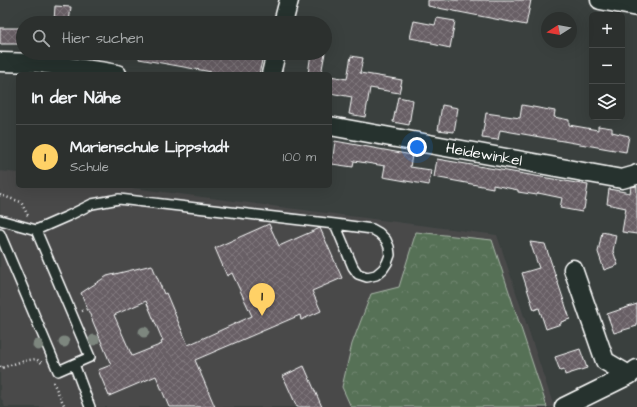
<!DOCTYPE html>
<html lang="de">
<head>
<meta charset="utf-8">
<style>
	body { margin:0; font-family:"Architects Daughter",sans-serif; background:#383c3a; color:#f1f3f6 }
	.controls { position:absolute; right:12px; top:12px; display:grid; overflow:hidden; border-radius:6px; box-shadow:0 4px 16px #0002 }
	.controls button { width:36px; height:36px; display:grid; place-items:center; padding:0; border:0; border-bottom:1px solid #484b4a; background:#2c302e; color:#f1f3f6; font:20px sans-serif }
	.compass { position:absolute; left:541px; top:12px; width:36px; height:36px; border-radius:50%; background:#2c302e; box-shadow:0 4px 16px #0002; rotate:259deg }
	.you { position:absolute; left:417px; top:147px; width:14px; height:14px; margin:-10px; border:3px solid #fff; border-radius:50%; background:#1a73e8; box-shadow:0 0 0 6px #1a73e833 }
	.badge { display:grid; place-items:center; width:26px; height:26px; border-radius:50%; background:#ffd166; color:#111; font-size:13px; font-weight:700 }
	.pin { position:absolute; translate:-50% -33px; filter:drop-shadow(0 1px 2px #0008) }
	.pin::after { content:''; position:absolute; top:21px; width:14px; height:12px; background:inherit; clip-path:polygon(0 0,100% 0,50% 100%) }
	.list { margin:0; padding:0; list-style:none }
	h2 { display:flex; justify-content:space-between; align-items:center; height:52px; margin:0; padding:0 16px; font-size:17px }
	h2 small { font-size:13px; font-weight:400; color:#a6a9aa }
	.list li { display:grid; grid-template-columns:26px 1fr auto; gap:12px; align-items:center; box-sizing:border-box; height:64px; padding:0 16px; border-top:1px solid #484b4a }
	.list b { display:block; font-size:15px; white-space:nowrap }
	.list p { margin:0; font-size:13px; white-space:nowrap; color:#a6a9aa }
	.list em { font-size:13px; font-style:normal; color:#a6a9aa }
	.icon { flex:none; width:22px; height:22px; fill:none; stroke:currentColor; stroke-width:2; stroke-linecap:round; stroke-linejoin:round }
	.map { position:relative; flex:none; width:637px; height:407px; overflow:hidden }
	.search { position:absolute; background:#2c302e; box-shadow:0 4px 16px #0002; left:16px; top:16px; width:316px; height:44px; display:flex; align-items:center; gap:10px; box-sizing:border-box; padding:0 14px; border-radius:22px; color:#a6a9aa; font-size:15px }
	.panel { position:absolute; background:#2c302e; box-shadow:0 4px 16px #0002; left:16px; top:72px; width:316px; height:116px; border-radius:6px }
	.map>svg:first-child { display:block }
</style>
</head>
<body>
<div class="map">
<svg width="637" height="407" viewBox="0 0 637 407">
	<defs>
		<pattern id="forest-crowns" width="20" height="18" patternUnits="userSpaceOnUse"><rect width="20" height="18" fill="#577156"/><path d="M2 6a3 3 0 1 1 6 0M12 15a3 3 0 1 1 6 0" fill="none" stroke="#70866f"/></pattern>
		<pattern id="building-cross-hatch" width="8" height="8" patternUnits="userSpaceOnUse"><rect width="8" height="8" fill="#685f65"/><path d="M0 0l8 8M0 8l8-8" fill="none" stroke="#7f777c"/></pattern>
	</defs>
	<rect width="100%" height="100%" fill="#3a403e"/>
	<filter id="ink" filterUnits="userSpaceOnUse"><feTurbulence type="fractalNoise" baseFrequency=".025" numOctaves="2"/><feDisplacementMap in="SourceGraphic" scale="8" xChannelSelector="R" yChannelSelector="G"/><feConvolveMatrix kernelMatrix="1 2 1 2 8 2 1 2 1" color-interpolation-filters="sRGB"/></filter>
	<g filter="url(#ink)">
		<path fill="#48494a" d="M0,171L18,173V186H117L497,235L554,407H5L0,396Z"/>
		<path fill="url(#forest-crowns)" stroke="#abb8aa" d="M416,232L492,240L547,407H351L342,387L352,344L371,294L399,287Z"/>
		<path fill="url(#building-cross-hatch)" stroke="#fff" fill-rule="evenodd" d="M428,0H531L526,25L428,6Z
			M55,6L71,7L69,22L54,21Z
			M437,18L455,21L450,48L432,44V42L410,38L414,21L435,25Z
			M0,28H21L20,44H0Z
			M140,53H242L263,56L259,74H223L139,59Z
			M311,53H325L321,74H308Z
			M351,56L363,58L360,73L402,80L399,93L370,88L365,117L349,114L352,97L330,93V76L347,79Z
			M398,97L413,100L409,125L393,122Z
			M442,105L458,108L454,132L438,130Z
			M522,105L555,111L554,117L569,120V125L598,130V126L612,128V132L629,136L626,152L500,130L498,140L482,138L486,113L520,118Z
			M335,141L412,155L410,167L431,170L429,185L383,177L385,166L354,161L353,167L332,164Z
			M437,159L588,185L584,209H583L582,212L560,208L562,198L538,193L537,195L518,192V190L493,185V188L434,177Z
			M637,186V234L622,232L626,208L607,204L609,189L630,193L631,187Z
			M269,224L279,246L320,228L342,278L312,291L321,311L301,320L300,315L195,360L215,407H169L156,376L109,396L98,370L111,365L81,293L107,276L152,265L164,294L166,293L188,345L252,316L232,273L227,276L215,248ZM146,301L163,341L161,342L162,344L132,356L114,315Z
			M602,232L616,235L613,251L618,265L604,270L598,252Z
			M530,242L545,244L570,319L561,322V324L546,329L539,308L534,310L522,273L539,268Z
			M637,304V326L614,333L607,314Z
			M580,349L587,368L565,375L564,370L560,371L555,357Z
			M304,366L322,407H297L283,376Z"/>
		<g fill="none" stroke-linecap="round" stroke-linejoin="round">
			<g stroke="#fff" stroke-width="12">
				<path id="service" d="M0,220L36,230L68,216L92,204L119,199L335,224L372,229L379,233L386,240L389,247L390,255L387,263L383,269L376,275L367,277L358,274L353,267L335,224
					M0,234L58,371L90,357L36,230
					M74,364L90,407"/>
			</g>
			<g stroke="#fff" stroke-width="21">
				<path id="minor" d="M600,0L637,7
					M283,23L289,0
					M0,62L38,63L106,72L117,74
					M271,74L276,53
					M330,126L622,179L636,175L637,174
					M573,269L605,361L629,375L637,369
					M564,407L629,375"/>
			</g>
			<path stroke="#fff" stroke-width="2.5" stroke-dasharray="1 3" stroke-linecap="butt" d="M0,195L21,202L28,216
				M82,311L87,309
				M0,366L1,368L23,361L36,359L42,363
				M53,382L65,407"/>
			<use href="#service" stroke="#26332d" stroke-width="9"/>
			<use href="#minor" stroke="#26332d" stroke-width="18"/>
		</g>
		<g fill="#7d867e">
			<circle cx="144" cy="332" r="5.5"/>
			<circle cx="94" cy="340" r="5.5"/>
			<circle cx="64" cy="342" r="5.5"/>
			<circle cx="38" cy="345" r="5.5"/>
		</g>
	</g>
	<g text-anchor="middle" stroke-width="3" stroke-linejoin="round" paint-order="stroke">
		<g font-size="15" fill="#fff" stroke="#26332d">
			<text transform="translate(484 154) rotate(10)" y="5">Heidewinkel</text>
		</g>
	</g>
</svg>
<div class="controls">
<button>+</button>
<button>−</button>
<button><svg class="icon" aria-label="layers" viewBox="0 0 24 24"><path d="M12 4l9 5-9 5-9-5zM3 14l9 5 9-5"/></svg></button>
</div>
<svg class="compass" viewBox="-18 -18 36 36"><path d="M0-13l5 13h-10z" fill="#e53935"/><path d="M0 13l5-13h-10z" fill="#a6a9aa"/></svg>
<div class="you"></div>
<div class="pin badge" style="left:262px;top:316px">1</div>
<div class="search"><svg class="icon" aria-label="search" viewBox="0 0 24 24"><circle cx="10" cy="10" r="6"/><path d="M15 15l6 6"/></svg>Hier suchen</div>
<section class="panel">
<h2>In der Nähe<small></small></h2>
<ul class="list">
<li><span class="badge">1</span><div><b>Marienschule Lippstadt</b><p>Schule</p></div><em>100 m</em></li>
</ul>
</section>
</div>
</body>
</html>
